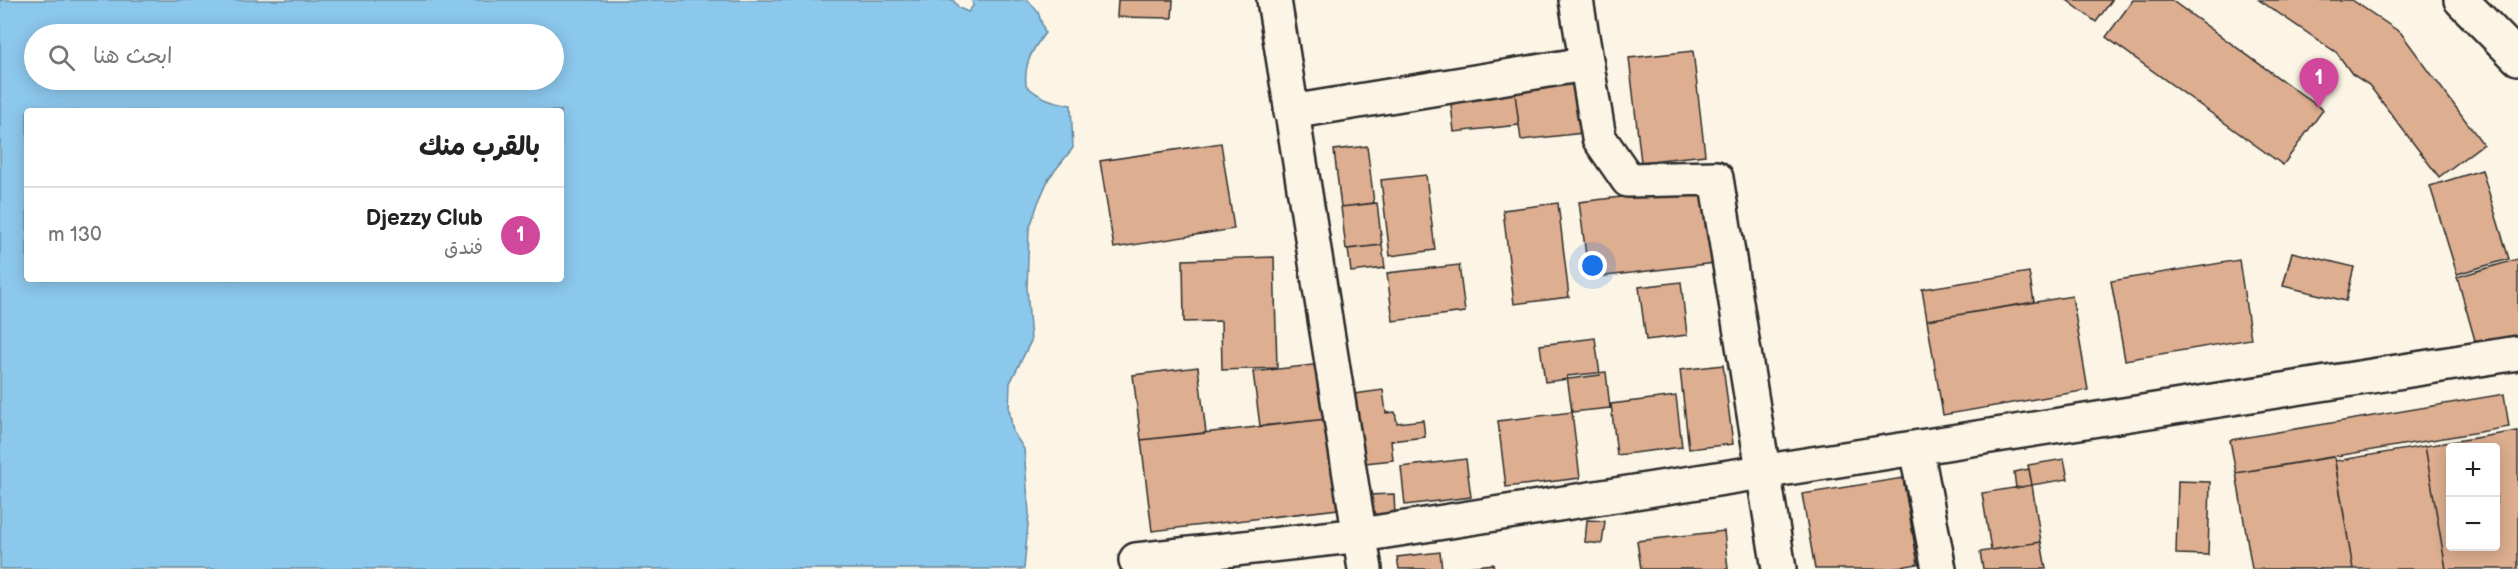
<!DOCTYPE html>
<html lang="ar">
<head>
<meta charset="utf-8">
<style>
	body { margin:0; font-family:"Balsamiq Sans","Playpen Sans Arabic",sans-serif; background:#f2f2f2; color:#222; direction:rtl }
	.controls { position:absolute; right:18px; bottom:18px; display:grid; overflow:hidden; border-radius:6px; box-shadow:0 3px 15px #0003 }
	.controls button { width:54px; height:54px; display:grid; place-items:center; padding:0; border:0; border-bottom:2px solid #e0e0e0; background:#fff; color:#222; font:30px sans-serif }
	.you { position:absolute; left:1593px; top:266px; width:21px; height:21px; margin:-15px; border:4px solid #fff; border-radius:50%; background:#1a73e8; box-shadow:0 0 0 9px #1a73e833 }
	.badge { display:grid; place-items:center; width:39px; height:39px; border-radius:50%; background:#2b2b2b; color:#fff; font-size:20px; font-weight:700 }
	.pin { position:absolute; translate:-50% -50px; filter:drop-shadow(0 2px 3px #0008) }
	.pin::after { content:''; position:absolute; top:32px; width:21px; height:18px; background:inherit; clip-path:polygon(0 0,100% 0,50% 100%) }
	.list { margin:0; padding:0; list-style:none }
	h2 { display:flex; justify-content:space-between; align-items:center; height:78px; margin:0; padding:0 24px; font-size:26px }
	h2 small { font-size:20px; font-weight:400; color:#767676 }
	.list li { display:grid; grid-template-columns:39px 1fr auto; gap:18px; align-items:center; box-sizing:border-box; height:96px; padding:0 24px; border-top:2px solid #e0e0e0 }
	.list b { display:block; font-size:22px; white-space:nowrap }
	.list p { margin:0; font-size:20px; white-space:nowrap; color:#767676 }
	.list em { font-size:20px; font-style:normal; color:#767676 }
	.icon { flex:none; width:33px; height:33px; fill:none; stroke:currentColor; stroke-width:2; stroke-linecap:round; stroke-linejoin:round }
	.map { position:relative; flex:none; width:2518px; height:569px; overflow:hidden; direction:ltr }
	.search { position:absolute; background:#fff; box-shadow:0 3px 15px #0003; left:24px; top:24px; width:540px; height:66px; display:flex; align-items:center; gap:15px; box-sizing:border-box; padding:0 21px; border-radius:33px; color:#767676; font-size:22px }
	.panel { position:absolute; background:#fff; box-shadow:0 3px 15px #0003; left:24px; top:108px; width:540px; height:174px; border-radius:6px; direction:rtl }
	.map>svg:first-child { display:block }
</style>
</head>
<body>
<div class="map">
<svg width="2518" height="569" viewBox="0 0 2518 569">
	<rect width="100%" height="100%" fill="#fcf5e5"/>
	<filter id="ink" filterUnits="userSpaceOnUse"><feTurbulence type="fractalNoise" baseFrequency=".0167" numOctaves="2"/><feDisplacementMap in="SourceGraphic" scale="12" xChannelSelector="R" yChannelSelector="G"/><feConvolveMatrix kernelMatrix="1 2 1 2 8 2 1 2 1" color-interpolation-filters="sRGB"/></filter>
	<g filter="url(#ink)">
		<path fill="#8cc7ec" stroke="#65899f" stroke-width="1.5" fill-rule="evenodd" d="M0,0H953L959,8L968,12L973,6L972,0H1028L1038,12L1045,33C1032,50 1024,63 1026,85C1039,98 1053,102 1071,105L1073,148L1049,178L1038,203L1029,230L1027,288L1031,341L1010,383L1009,409L1013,432L1024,449L1029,513L1024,569H0ZM34,34H554V80H34ZM27,111H561V279H27Z"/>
		<path fill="#ddae8f" stroke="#2b2b2b" stroke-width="1.5" fill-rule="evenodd" d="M1118,0H1173L1172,18L1117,17Z
			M2067,0H2112L2096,22Z
			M2133,0H2171L2323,110L2283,165L2106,37Z
			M2259,0H2352L2401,33L2483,144L2439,177L2369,85L2352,74L2337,53Z
			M1693,51L1705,155L1641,162L1629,58Z
			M1577,79L1583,133L1521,140L1514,86Z
			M1514,86L1519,125L1454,132L1450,94Z
			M1221,143L1234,229L1114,248L1100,161Z
			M1367,146L1374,203L1341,207L1334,150Z
			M2482,170L2509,259L2457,274L2430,186Z
			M1426,175L1435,250L1390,256L1381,180Z
			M1706,187L1715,263L1589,278L1579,202Z
			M1377,203L1382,245L1346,249L1341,207Z
			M1558,203L1569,297L1514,304L1503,210Z
			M1382,245L1385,268L1351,272L1348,249Z
			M2292,252L2354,267L2346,301L2283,286Z
			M1274,257L1277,368L1222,370L1221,321L1184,322L1183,260Z
			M2518,259V347L2480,358L2457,277Z
			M2239,260L2251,339L2125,360L2111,281Z
			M1459,265L1465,312L1393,321L1387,273Z
			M2029,272L2034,302L1927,320L1922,289Z
			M1681,282L1687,335L1646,340L1639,287Z
			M2072,296L2088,390L1943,415L1927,320Z
			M1595,338L1600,375L1545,382L1540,345Z
			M1321,364L1327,419L1260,426L1253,372Z
			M1723,365L1733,444L1689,449L1680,370Z
			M1198,367L1206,433L1141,440L1133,375Z
			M1606,372L1610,408L1572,412L1567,376Z
			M1383,390L1386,413L1395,412L1397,423L1423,420L1425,437L1391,441L1393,460L1356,464L1347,395Z
			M2504,394L2509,427L2236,473L2230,440Z
			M1676,396L1682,447L1617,455L1611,404Z
			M1572,412L1580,478L1506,487L1498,421Z
			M1327,419L1338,509L1152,531L1141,440Z
			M2518,431V569H2446L2425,446ZM2450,448H2496V546H2450Z
			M2425,446L2446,569H2353L2335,461Z
			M2334,457L2353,569H2252L2236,473Z
			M1466,459L1471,497L1405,505L1401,467Z
			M2064,459L2068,479L2032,485L2028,465Z
			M2029,469L2032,485L2016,488L2014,472Z
			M1903,478L1918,564L1889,569H1815L1802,494Z
			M2178,481L2210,482L2208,555L2176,554Z
			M2032,485L2041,542L1991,550L1982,493Z
			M1394,494L1395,516L1367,517L1366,495Z
			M1587,520L1605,521L1602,544L1585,542Z
			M1724,531L1728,569H1641L1637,541Z
			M2041,542L2046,569H1983L1980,552Z
			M1440,552L1442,569H1399L1397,557Z
			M1493,564L1494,569H1447Z"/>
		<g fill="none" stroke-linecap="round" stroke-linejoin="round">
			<g stroke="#2b2b2b" stroke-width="38">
				<path id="minor" d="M1274,0L1365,569
					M1576,0L1599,138L1628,180L1716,178L1779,569
					M2461,0L2518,58
					M1291,112L1585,64
					M1916,448L1939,569
					M1136,560L1361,535L2518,353"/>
			</g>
			<use href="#minor" stroke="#fcf5e5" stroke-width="33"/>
		</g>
	</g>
</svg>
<div class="controls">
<button>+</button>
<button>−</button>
</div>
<div class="you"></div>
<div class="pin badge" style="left:2319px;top:108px;background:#d1479c">1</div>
<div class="search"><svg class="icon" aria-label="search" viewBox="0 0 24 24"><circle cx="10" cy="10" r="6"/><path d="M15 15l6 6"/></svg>ابحث هنا</div>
<section class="panel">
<h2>بالقرب منك<small></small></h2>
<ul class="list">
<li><span class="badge" style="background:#d1479c">1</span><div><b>Djezzy Club</b><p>فندق</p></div><em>130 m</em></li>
</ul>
</section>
</div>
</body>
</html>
